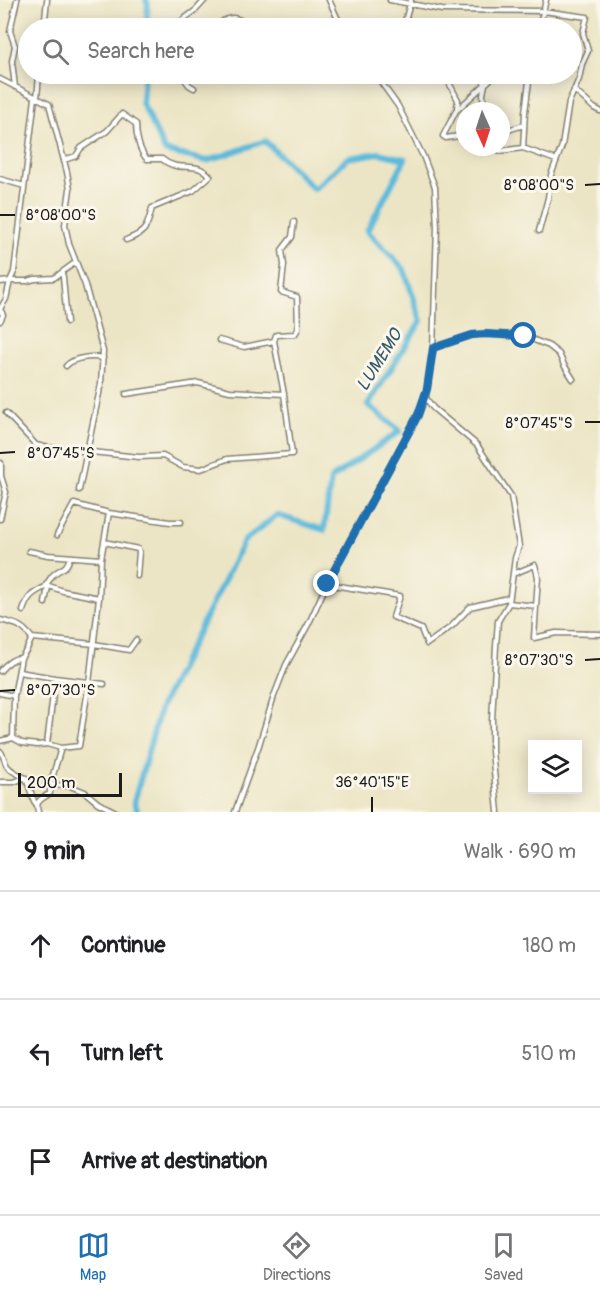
<!DOCTYPE html>
<html lang="en">
<head>
<meta charset="utf-8">
<style>
	body { margin:0; font-family:Pangolin,sans-serif; background:#f6f6f6; color:#202124 }
	.controls { position:absolute; right:18px; bottom:18px; display:grid; overflow:hidden; border-radius:0px; box-shadow:0 3px 15px #0003 }
	.controls button { width:54px; height:54px; display:grid; place-items:center; padding:0; border:0; border-bottom:2px solid #e0e0e0; background:#fff; color:#202124; font:30px sans-serif }
	.compass { position:absolute; left:456px; top:102px; width:54px; height:54px; border-radius:50%; background:#fff; box-shadow:0 3px 15px #0003; rotate:177deg }
	.scale { position:absolute; left:18px; bottom:15px; width:104px; box-sizing:border-box; padding-left:6px; border:3px solid #1c1c1c; border-top:0; font-size:16px; line-height:21px; white-space:nowrap; color:#1c1c1c; -webkit-text-stroke:4px #fbf7ec; paint-order:stroke }
	.stop { position:absolute; width:18px; height:18px; margin:-14px; border:4px solid #1f6fb2; border-radius:50%; background:#fff }
	.stop.end { background:#1f6fb2; border-color:#fff; box-shadow:0 2px 6px #0008 }
	.list { margin:0; padding:0; list-style:none }
	h2 { display:flex; justify-content:space-between; align-items:center; height:78px; margin:0; padding:0 24px; font-size:26px }
	h2 small { font-size:20px; font-weight:400; color:#757577 }
	.list li { display:grid; grid-template-columns:39px 1fr auto; gap:18px; align-items:center; box-sizing:border-box; height:108px; padding:0 24px; border-top:2px solid #e0e0e0 }
	.list b { display:block; font-size:22px; white-space:nowrap }
	.list em { font-size:20px; font-style:normal; color:#757577 }
	.icon { flex:none; width:33px; height:33px; fill:none; stroke:currentColor; stroke-width:2; stroke-linecap:round; stroke-linejoin:round }
	.map { position:relative; flex:none; width:600px; height:812px; overflow:hidden }
	.search { position:absolute; background:#fff; box-shadow:0 3px 15px #0003; left:18px; right:18px; top:18px; height:66px; display:flex; align-items:center; gap:15px; box-sizing:border-box; padding:0 21px; border-radius:33px; color:#757577; font-size:22px }
	.sheet { height:402px; background:#fff }
	nav { display:flex; justify-content:space-around; align-items:center; box-sizing:border-box; height:84px; border-top:2px solid #e0e0e0; background:#fff; font-size:16px; color:#757577 }
	nav a { display:grid; justify-items:center; gap:3px }
	nav .on { color:#1f6fb2 }
	.map>svg:first-child { display:block }
</style>
</head>
<body>
<div class="map">
<svg width="600" height="812" viewBox="0 0 600 812">
	<rect width="100%" height="100%" fill="#fbf7ec"/>
	<filter id="ink" filterUnits="userSpaceOnUse"><feTurbulence type="fractalNoise" baseFrequency=".0167" numOctaves="2"/><feDisplacementMap in="SourceGraphic" scale="12" xChannelSelector="R" yChannelSelector="G"/><feConvolveMatrix kernelMatrix="1 2 1 2 8 2 1 2 1" color-interpolation-filters="sRGB"/></filter>
	<filter id="wash" filterUnits="userSpaceOnUse"><feTurbulence type="fractalNoise" baseFrequency=".008" numOctaves="4" result="noise"/><feDisplacementMap in="SourceGraphic" scale="24" xChannelSelector="R" yChannelSelector="G"/><feGaussianBlur stdDeviation="1.35" result="paint"/><feColorMatrix in="noise" values="0 0 0 0 0 0 0 0 0 0 0 0 0 0 0 0 0 1.4 0 .05"/><feComposite in="paint" operator="in"/></filter>
	<g filter="url(#wash)">
		<rect width="100%" height="100%" fill="#ece5c5"/>
		<g fill="none" stroke-linecap="round" stroke-linejoin="round">
			<path stroke="#5cbada" stroke-width="6" d="M146,0L148,4L146,28
				M138,812L134,802L161,706L244,541L277,515L324,530L331,479L400,431L368,405L421,321L404,269L367,231L405,159L379,153L348,158L314,189L265,141L207,161L165,151L142,103L144,74"/>
		</g>
	</g>
	<g filter="url(#ink)">
		<g fill="none" stroke-linecap="round" stroke-linejoin="round">
			<g stroke="#848070" stroke-width="7">
				<path id="street" d="M329,0L342,28
					M390,0L442,10L543,11L587,17L583,33L588,51L582,64L579,79L569,102L562,146L551,175L548,198L539,231
					M44,28L47,0
					M172,28L196,10L205,0
					M223,28V21C231,17 235,17 242,21
					M403,28L411,0
					M539,28L546,0
					M181,74L189,85L194,88
					M482,75L485,85L483,94L484,111
					M446,77L458,100L457,108
					M0,79L49,104L67,172L70,189L65,225L69,244L85,285L103,351L101,384L79,490
					M15,87L12,61L15,46L10,31L17,0
					M574,90L594,108L600,111
					M37,99L39,74
					M465,135L446,138L443,136L456,111L494,76L501,74
					M501,135L511,129L524,125
					M493,147L500,151L523,148L556,160
					M523,148L525,112L530,74
					M64,160L76,156L81,148L107,131L122,114L136,124C136,135 139,151 147,159H162C179,174 195,159 210,176L193,191L152,208C147,229 145,233 126,240
					M0,179L24,186
					M62,273L63,277L67,322
					M0,282L10,281L14,272L35,98
					M0,321L3,315L0,309L6,299L10,281H27L35,279L54,278L76,262
					M274,341L276,335L295,334L298,329L297,297L281,292L284,265L282,250L292,237L294,222
					M433,348L472,335L485,334L524,336L549,346L559,354L564,365L573,379
					M66,366C74,357 91,356 103,358
					M126,394L198,383L230,391L284,394
					M426,394V398L433,408L477,445L511,496L519,546L515,558L509,603L498,621L496,646L492,720V751L498,812
					M6,413L36,445L44,447L139,457L163,456L183,467L201,469L227,459L292,454L284,394L274,341L244,347L219,340
					M0,519L6,492L1,476V463
					M57,535L74,504L109,513L170,522H181
					M104,542L138,549L139,552L137,576
					M29,551L48,555L101,559
					M70,557C66,572 61,566 52,576C50,579 48,582 46,585L63,591L99,598
					M513,574L535,565L538,577L534,638L556,633L600,634
					M327,584L400,596L393,617L421,629L427,644L452,626L470,607L508,598
					M45,603L48,587
					M509,603L536,606
					M23,611C28,595 33,593 47,586
					M0,620C16,624 21,624 32,638L94,644L129,650L136,640
					M32,638L27,649L21,658L14,696L13,738L22,743L37,745L47,744L61,748L79,746L89,683L99,598L101,559L109,513
					M0,671C5,665 13,657 21,658
					M19,672L55,678L104,684
					M0,693L14,696
					M0,741L13,738
					M47,744L55,678
					M0,751C4,755 4,761 7,766C12,772 19,775 26,778L34,801L36,804
					M0,782H14L24,778
					M50,785L70,786L85,792L98,803L116,812
					M38,812C35,799 42,800 50,793V785L61,748
					M235,812L259,745L274,696L286,665L309,623L331,575L418,415L427,389L433,350L437,227L435,187L423,156L398,106L375,74"/>
			</g>
			<use href="#street" stroke="#fff" stroke-width="4"/>
		</g>
	</g>
	<g fill="none" stroke-linecap="round" stroke-linejoin="round" filter="url(#ink)">
		<path stroke="#1f6fb2" stroke-width="8" d="M327,584L418,415L427,389L433,348L472,335L485,334L524,336"/>
	</g>
	<path fill="none" stroke="#1c1c1c" stroke-width="2" d="M585,185L600,184M0,215H15M585,422H600M0,453L15,452M585,660L600,659M0,691L15,690M372,797V812"/>
	<g text-anchor="middle" stroke-width="6" stroke-linejoin="round" paint-order="stroke">
		<g font-size="18" font-style="italic" fill="#365b68" stroke="#fbf7ec">
			<text transform="translate(379 360) rotate(-58)" y="6">LUMEMO</text>
		</g>
	</g>
	<g font-size="15" text-anchor="middle" fill="#1c1c1c" stroke="#fbf7ec" stroke-width="6" stroke-linejoin="round" paint-order="stroke">
		<text x="539" y="190">8°08'00"S</text>
		<text x="61" y="220">8°08'00"S</text>
		<text x="539" y="428">8°07'45"S</text>
		<text x="61" y="458">8°07'45"S</text>
		<text x="539" y="665">8°07'30"S</text>
		<text x="61" y="695">8°07'30"S</text>
		<text x="372" y="787">36°40'15"E</text>
	</g>
</svg>
<div class="controls">
<button><svg class="icon" aria-label="layers" viewBox="0 0 24 24"><path d="M12 4l9 5-9 5-9-5zM3 14l9 5 9-5"/></svg></button>
</div>
<svg class="compass" viewBox="-18 -18 36 36"><path d="M0-13l5 13h-10z" fill="#e53935"/><path d="M0 13l5-13h-10z" fill="#757577"/></svg>
<div class="scale">200 m</div>
<div class="stop" style="left:524px;top:336px"></div>
<div class="stop end" style="left:327px;top:584px"></div>
<div class="search"><svg class="icon" aria-label="search" viewBox="0 0 24 24"><circle cx="10" cy="10" r="6"/><path d="M15 15l6 6"/></svg>Search here</div>
</div>
<section class="sheet">
<h2>9 min<small>Walk · 690 m</small></h2>
<ul class="list">
<li><svg class="icon" aria-label="ahead" viewBox="0 0 24 24"><path d="M12 20V5M6 11l6-6 6 6"/></svg><div><b>Continue</b></div><em>180 m</em></li>
<li><svg class="icon" aria-label="left" viewBox="0 0 24 24"><path d="M17 20v-9H6M10 6l-5 5 5 5"/></svg><div><b>Turn left</b></div><em>510 m</em></li>
<li><svg class="icon" aria-label="arrive" viewBox="0 0 24 24"><path d="M6 21V4h12l-3 4 3 4H6"/></svg><div><b>Arrive at destination</b></div></li>
</ul>
</section>
<nav>
<a class="on"><svg class="icon" aria-label="map" viewBox="0 0 24 24"><path d="M3 6l6-2 6 2 6-2v14l-6 2-6-2-6 2zM9 4v14M15 6v14"/></svg>Map</a>
<a><svg class="icon" aria-label="directions" viewBox="0 0 24 24"><path d="M12 3l9 9-9 9-9-9zM9 14v-3h6M13 9l2 2-2 2"/></svg>Directions</a>
<a><svg class="icon" aria-label="saved" viewBox="0 0 24 24"><path d="M7 4h10v16l-5-4-5 4z"/></svg>Saved</a>
</nav>
</body>
</html>
